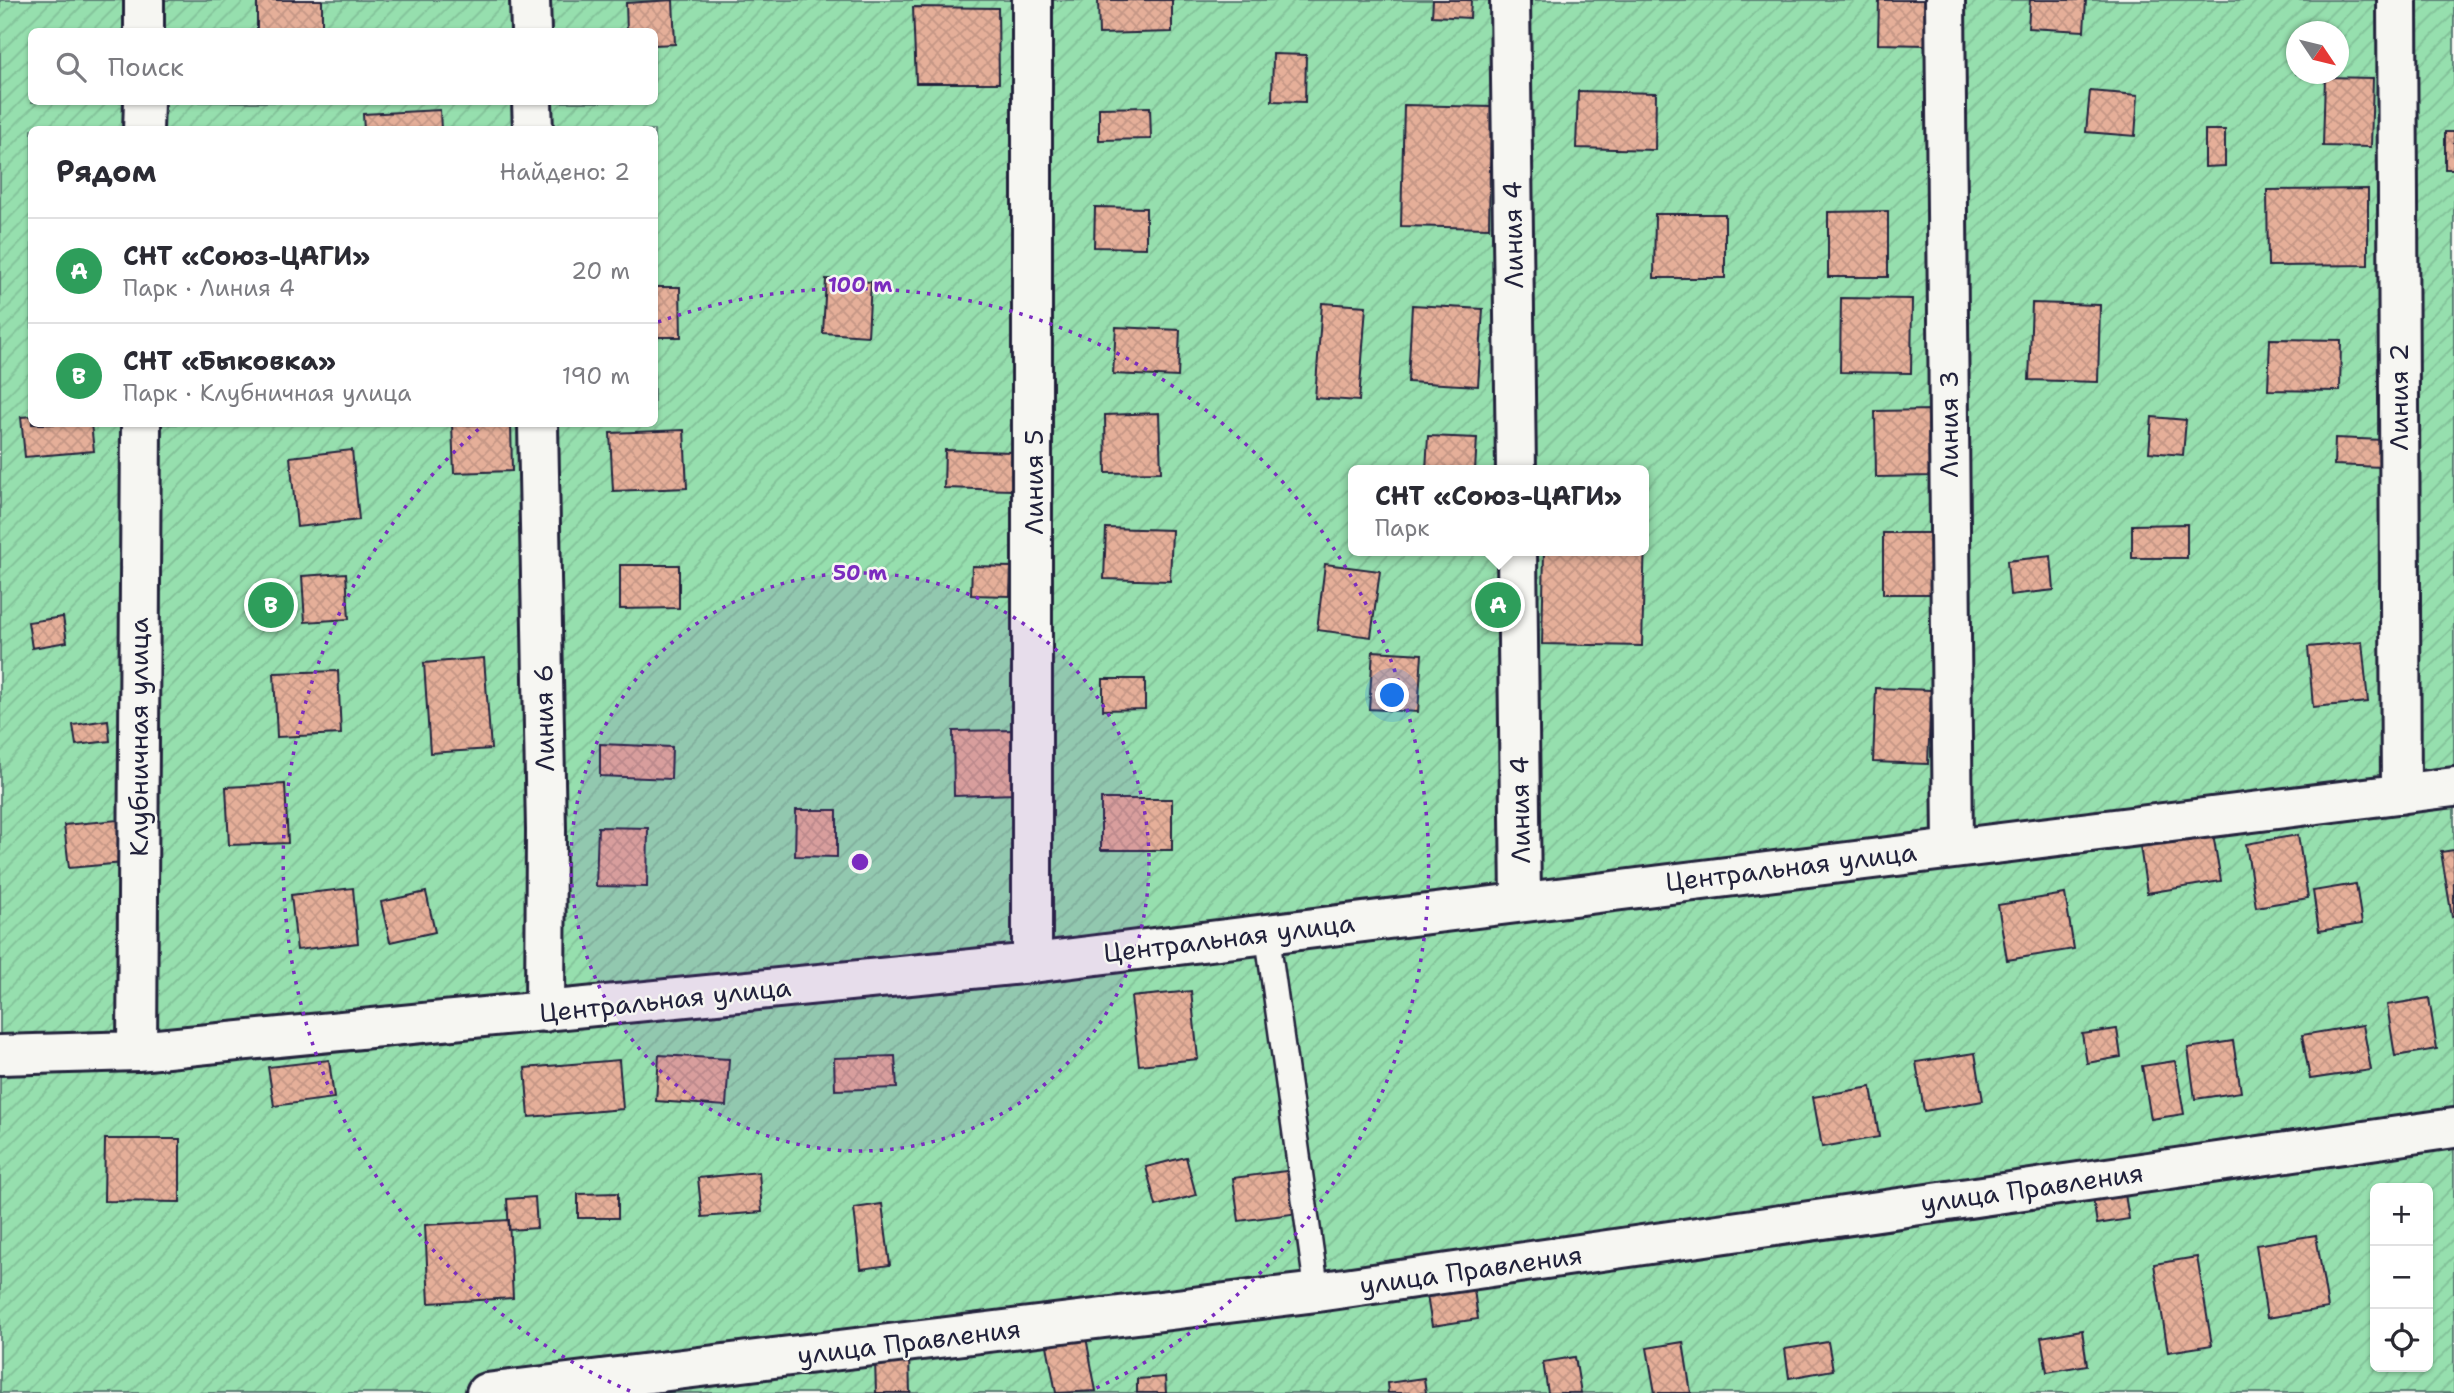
<!DOCTYPE html>
<html lang="ru">
<head>
<meta charset="utf-8">
<style>
	body { margin:0; font-family:"Shantell Sans",sans-serif; background:#f7f7f7; color:#2b2b33 }
	.controls { position:absolute; right:21px; bottom:21px; display:grid; overflow:hidden; border-radius:10px; box-shadow:0 2px 5px #0004 }
	.controls button { width:63px; height:63px; display:grid; place-items:center; padding:0; border:0; border-bottom:2px solid #e1e1e2; background:#fff; color:#2b2b33; font:35px sans-serif }
	.compass { position:absolute; left:2286px; top:21px; width:63px; height:63px; border-radius:50%; background:#fff; box-shadow:0 2px 5px #0004; rotate:125deg }
	.you { position:absolute; left:1393px; top:696px; width:24px; height:24px; margin:-18px; border:5px solid #fff; border-radius:50%; background:#1a73e8; box-shadow:0 0 0 10px #1a73e833 }
	.badge { display:grid; place-items:center; width:46px; height:46px; border-radius:50%; background:#22223b; color:#fff; font-size:23px; font-weight:700 }
	.pin { position:absolute; translate:-50% -50%; border:4px solid #fff; box-shadow:0 2px 7px #0006 }
	.popup { position:absolute; left:1348px; top:465px; width:301px; height:91px; box-sizing:border-box; display:grid; place-content:center; border-radius:10px; background:#fff; filter:drop-shadow(0 2px 5px #0005); font-size:23px; white-space:nowrap; color:#7c7c81 }
	.popup b { font-size:26px; color:#2b2b33 }
	.popup::after { content:''; position:absolute; left:50%; top:100%; margin-left:-14px; border:14px solid transparent; border-top-color:#fff }
	.list { margin:0; padding:0; list-style:none }
	h2 { display:flex; justify-content:space-between; align-items:center; height:91px; margin:0; padding:0 28px; font-size:30px }
	h2 small { font-size:23px; font-weight:400; color:#7c7c81 }
	.list li { display:grid; grid-template-columns:46px 1fr auto; gap:21px; align-items:center; box-sizing:border-box; height:105px; padding:0 28px; border-top:2px solid #e1e1e2 }
	.list b { display:block; font-size:26px; white-space:nowrap }
	.list p { margin:0; font-size:23px; white-space:nowrap; color:#7c7c81 }
	.list em { font-size:23px; font-style:normal; color:#7c7c81 }
	.icon { flex:none; width:38px; height:38px; fill:none; stroke:currentColor; stroke-width:2; stroke-linecap:round; stroke-linejoin:round }
	.map { position:relative; flex:none; width:2454px; height:1393px; overflow:hidden }
	.search { position:absolute; background:#fff; box-shadow:0 2px 5px #0004; left:28px; top:28px; width:630px; height:77px; display:flex; align-items:center; gap:18px; box-sizing:border-box; padding:0 24px; border-radius:10px; color:#7c7c81; font-size:26px }
	.panel { position:absolute; background:#fff; box-shadow:0 2px 5px #0004; left:28px; top:126px; width:630px; height:301px; border-radius:10px }
	.map>svg:first-child { display:block }
</style>
</head>
<body>
<div class="map">
<svg width="2454" height="1393" viewBox="0 0 2454 1393">
	<defs>
		<pattern id="garden-furrows" width="10" height="10" patternUnits="userSpaceOnUse" patternTransform="scale(1.75)"><rect width="10" height="10" fill="#96dfae"/><path d="M-1 1l2-2M0 10L10 0M9 11l2-2" fill="none" stroke="#81bf97"/></pattern>
		<pattern id="building-cross-hatch" width="8" height="8" patternUnits="userSpaceOnUse" patternTransform="scale(1.75)"><rect width="8" height="8" fill="#e5af99"/><path d="M0 0l8 8M0 8l8-8" fill="none" stroke="#c49685"/></pattern>
	</defs>
	<rect width="100%" height="100%" fill="#f6f6f2"/>
	<filter id="ink" filterUnits="userSpaceOnUse"><feTurbulence type="fractalNoise" baseFrequency=".0143" numOctaves="2"/><feDisplacementMap in="SourceGraphic" scale="14" xChannelSelector="R" yChannelSelector="G"/><feConvolveMatrix kernelMatrix="1 2 1 2 8 2 1 2 1" color-interpolation-filters="sRGB"/></filter>
	<g filter="url(#ink)">
		<path fill="url(#garden-furrows)" stroke="#5c8074" stroke-width="2" fill-rule="evenodd" d="M0,0H2454V1393H0ZM32,32H654V102H32ZM2296,32H2338V74H2296ZM32,130H654V424H32ZM1353,470H1643V551H1353ZM2375,1188H2428V1367H2375Z"/>
		<path fill="url(#building-cross-hatch)" stroke="#22223b" stroke-width="2" d="M257,0H322V32H257Z
			M673,0L675,44L654,45V32H627L626,3Z
			M1098,0H1172V32L1099,34Z
			M1433,0H1471L1470,18L1432,16Z
			M1879,0H1926L1925,45L1878,44Z
			M2030,0H2086L2084,31L2028,28Z
			M913,7L998,8L999,83H916Z
			M1273,54L1306,55L1305,102L1272,101Z
			M2325,77L2373,78L2371,147L2323,146Z
			M1578,91L1656,93L1655,150L1576,148Z
			M2090,91L2138,95L2135,136L2086,132Z
			M1404,105L1491,107L1489,228L1401,226Z
			M1150,107L1151,139L1099,140V108Z
			M440,110L441,130H364L363,114Z
			M2205,130H2225V166L2205,167Z
			M2445,132H2454V169H2445Z
			M2368,189V265L2268,266L2267,190Z
			M1095,207L1146,208V248L1094,247Z
			M1888,211V277H1828V212Z
			M1655,214H1725V278H1654Z
			M826,279L871,282L868,336L823,333Z
			M654,287H680L681,337H654Z
			M1841,298L1912,299L1911,373L1840,372Z
			M1322,303L1366,306L1359,401L1315,398Z
			M2032,303L2100,305L2098,382L2029,380Z
			M1412,305L1483,309L1478,386L1408,382Z
			M1116,327L1180,330L1178,377L1113,374Z
			M2270,339L2341,340L2340,391L2268,390Z
			M1932,410L1933,476L1876,477L1875,411Z
			M1159,413L1161,472L1106,473L1105,415Z
			M32,416V424H91L94,451L25,457L21,417Z
			M2152,417L2186,420L2183,455L2149,452Z
			M511,424L512,471L454,473L452,425Z
			M684,430L687,488L613,491L610,433Z
			M1428,436L1477,438L1475,470H1426Z
			M2335,438L2383,440L2382,467L2334,465Z
			M352,450L359,520L297,527L290,457Z
			M945,450L1012,452L1011,490L944,488Z
			M2187,524V558H2132V525Z
			M1106,528L1172,530L1170,581L1104,579Z
			M1883,533H1930V594H1883Z
			M1643,537H1645L1642,646L1542,644L1544,551H1643Z
			M2051,556L2054,590L2010,595L2007,561Z
			M1325,564L1380,571L1371,637L1317,630Z
			M620,565H679V608L620,609Z
			M972,566L1011,567L1010,596L971,595Z
			M346,573L349,619L305,622L302,576Z
			M63,617L67,642L32,648L28,622Z
			M2362,642L2368,702L2313,707L2308,647Z
			M1373,651L1422,654L1418,712L1369,709Z
			M484,658L491,749L430,753L424,663Z
			M338,671L341,734L277,737L274,673Z
			M1103,679H1145V709L1103,710Z
			M1876,688L1931,690L1928,764L1873,762Z
			M108,720L110,741L76,745L73,725Z
			M1014,730L1015,794L954,796L953,731Z
			M600,744L672,747L671,779L600,776Z
			M285,784L288,843L229,845L226,787Z
			M1101,799H1172V850H1101Z
			M796,810H837V857L795,856Z
			M118,820L123,863L69,868L64,825Z
			M598,827L648,828L647,887L596,886Z
			M2213,834L2221,881L2147,893L2140,846Z
			M2298,835L2308,898L2256,907L2246,844Z
			M2454,850V916L2452,917L2441,852Z
			M2356,884L2362,924L2319,931L2313,891Z
			M353,888L358,943L297,950L291,895Z
			M426,892L435,932L390,942L381,902Z
			M2065,894L2074,949L2007,960L1998,905Z
			M1191,991L1198,1059L1139,1065L1131,997Z
			M2429,998L2437,1049L2395,1056L2387,1005Z
			M2363,1025L2371,1070L2310,1079L2302,1035Z
			M2117,1029L2121,1057L2087,1063L2082,1034Z
			M2233,1041L2241,1092L2195,1099L2188,1048Z
			M1975,1053L1983,1101L1924,1111L1916,1062Z
			M659,1055L729,1059L726,1106L656,1101Z
			M895,1056L897,1088L835,1090L834,1058Z
			M329,1060L334,1098L274,1106L268,1067Z
			M619,1060L623,1109L529,1117L525,1068Z
			M2175,1061L2184,1114L2151,1119L2142,1066Z
			M1871,1087L1879,1137L1822,1147L1813,1097Z
			M105,1139H180V1202L104,1201Z
			M1186,1157L1196,1195L1156,1206L1146,1167Z
			M1293,1170L1299,1213L1239,1221L1233,1178Z
			M759,1172L762,1212L702,1217L698,1178Z
			M2123,1182L2129,1219L2097,1224L2091,1186Z
			M618,1193V1218H578V1194Z
			M535,1197L537,1228L509,1230L507,1199Z
			M882,1204L890,1265L861,1269L854,1208Z
			M509,1220L513,1298L429,1303L425,1225Z
			M2316,1235L2328,1308L2267,1318L2256,1245Z
			M2197,1257L2212,1345L2168,1352L2154,1264Z
			M1473,1282L1478,1319L1432,1326L1426,1290Z
			M2082,1330L2087,1365L2047,1372L2041,1337Z
			M1085,1332L1096,1391L1056,1393L1046,1340Z
			M1683,1342L1691,1393H1655L1647,1348Z
			M1828,1342L1833,1370L1789,1378L1785,1349Z
			M909,1357L910,1393H876L875,1359Z
			M1575,1357L1581,1393H1548L1543,1362Z
			M1165,1377L1166,1393H1137V1379Z
			M1424,1378L1426,1393H1388L1387,1383Z"/>
		<g fill="none" stroke-linecap="round" stroke-linejoin="round">
			<g stroke="#22223b" stroke-width="28">
				<path id="service" d="M1267,933L1317,1292"/>
			</g>
			<g stroke="#22223b" stroke-width="44">
				<path id="minor" d="M530,0L531,32
					M1032,0V963
					M1510,0L1516,470
					M1945,0L1953,847
					M2397,0L2401,794
					M144,32V0
					M532,102L533,130
					M143,130L144,102
					M538,424L546,830L545,1012
					M1517,551L1521,901
					M137,1051L141,424
					M0,1055L137,1051L1032,963L2454,787
					M486,1393L1317,1292L2454,1128"/>
			</g>
			<use href="#service" stroke="#f6f6f2" stroke-width="23"/>
			<use href="#minor" stroke="#f6f6f2" stroke-width="38"/>
		</g>
	</g>
	<circle cx="860" cy="862" r="289" fill="#7b2cbf" fill-opacity=".12"/>
	<g fill="none" stroke="#7b2cbf" stroke-width="3.5" stroke-dasharray="3.5 7">
		<circle cx="860" cy="862" r="289"/>
		<path d="M630 1391A577 577 0 0 1 481 427M658 322A577 577 0 0 1 1090 1391"/>
	</g>
	<g text-anchor="middle" stroke-width="5" stroke-linejoin="round" paint-order="stroke">
		<g font-size="26" fill="#22223b" stroke="#f6f6f2">
			<text transform="translate(1513 235) rotate(-91)" y="9">Линия 4</text>
			<text transform="translate(2399 397) rotate(-90)" y="9">Линия 2</text>
			<text transform="translate(1949 424) rotate(-90)" y="9">Линия 3</text>
			<text transform="translate(1034 482) rotate(-90)" y="9">Линия 5</text>
			<text transform="translate(544 718) rotate(-91)" y="9">Линия 6</text>
			<text transform="translate(139 737) rotate(-90)" y="9">Клубничная улица</text>
			<text transform="translate(1520 810) rotate(-91)" y="9">Линия 4</text>
			<text transform="translate(1791 867) rotate(-7)" y="9">Центральная улица</text>
			<text transform="translate(1229 938) rotate(-7)" y="9">Центральная улица</text>
			<text transform="translate(665 1000) rotate(-6)" y="9">Центральная улица</text>
			<text transform="translate(2032 1188) rotate(-8)" y="9">улица Правления</text>
			<text transform="translate(1471 1270) rotate(-8)" y="9">улица Правления</text>
			<text transform="translate(909 1342) rotate(-7)" y="9">улица Правления</text>
		</g>
	</g>
	<circle cx="860" cy="862" r="10" fill="#7b2cbf" stroke="#f6f6f2" stroke-width="3.5"/>
	<g font-size="21" text-anchor="middle" font-weight="bold" fill="#7b2cbf" stroke="#f6f6f2" stroke-width="5" stroke-linejoin="round" paint-order="stroke">
		<text x="860" y="292">100 m</text>
		<text x="860" y="580">50 m</text>
	</g>
</svg>
<div class="controls">
<button>+</button>
<button>−</button>
<button><svg class="icon" aria-label="locate" viewBox="0 0 24 24"><circle cx="12" cy="12" r="6"/><path d="M12 2v4M12 18v4M2 12h4M18 12h4"/></svg></button>
</div>
<svg class="compass" viewBox="-18 -18 36 36"><path d="M0-13l5 13h-10z" fill="#e53935"/><path d="M0 13l5-13h-10z" fill="#7c7c81"/></svg>
<div class="you"></div>
<div class="pin badge" style="left:1498px;top:605px;background:#2e9e5b">A</div>
<div class="popup"><b>СНТ «Союз-ЦАГИ»</b>Парк</div>
<div class="pin badge" style="left:271px;top:605px;background:#2e9e5b">B</div>
<div class="search"><svg class="icon" aria-label="search" viewBox="0 0 24 24"><circle cx="10" cy="10" r="6"/><path d="M15 15l6 6"/></svg>Поиск</div>
<section class="panel">
<h2>Рядом<small>Найдено: 2</small></h2>
<ul class="list">
<li><span class="badge" style="background:#2e9e5b">A</span><div><b>СНТ «Союз-ЦАГИ»</b><p>Парк · Линия 4</p></div><em>20 m</em></li>
<li><span class="badge" style="background:#2e9e5b">B</span><div><b>СНТ «Быковка»</b><p>Парк · Клубничная улица</p></div><em>190 m</em></li>
</ul>
</section>
</div>
</body>
</html>
